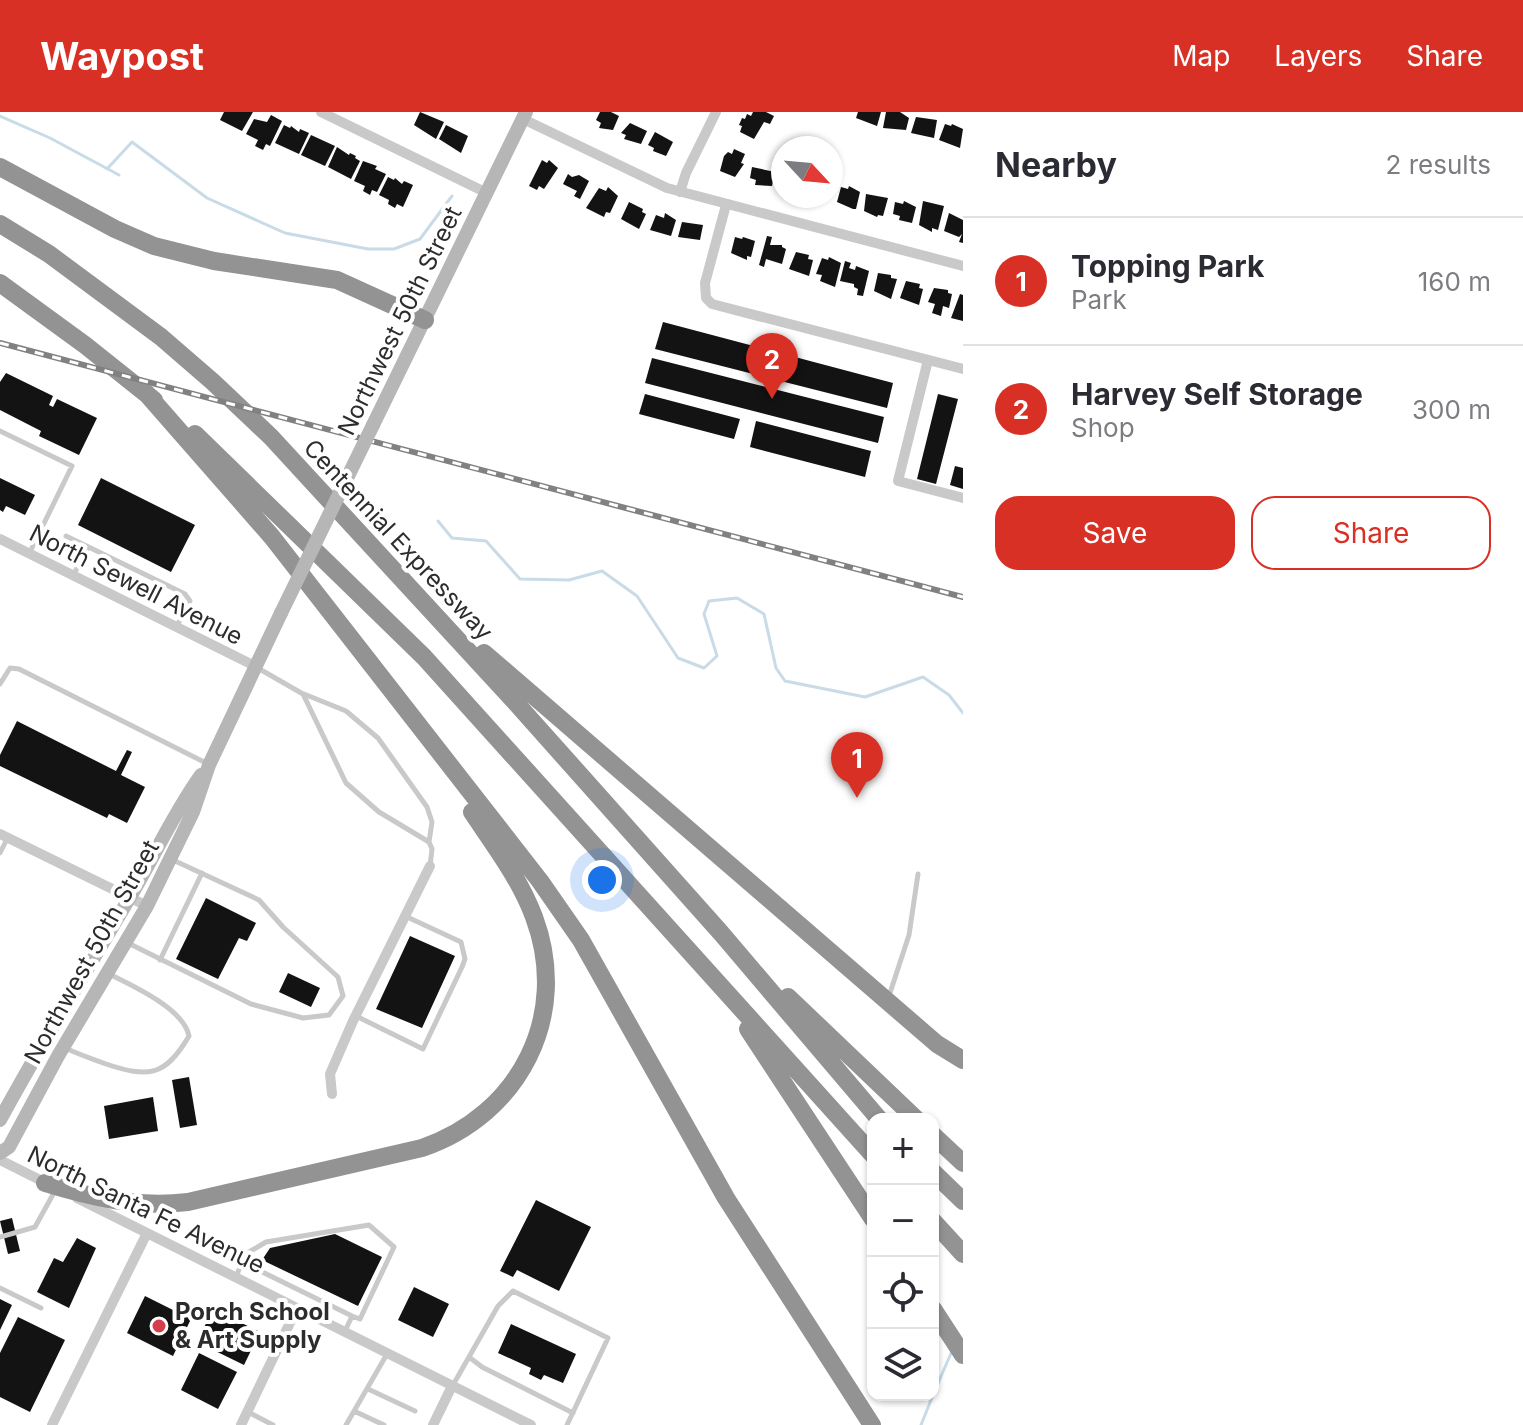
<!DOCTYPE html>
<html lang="en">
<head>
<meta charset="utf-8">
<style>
	body { margin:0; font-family:Inter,sans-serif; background:#f7f7f7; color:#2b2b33 }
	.controls { position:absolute; right:24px; bottom:24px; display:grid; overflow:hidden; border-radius:16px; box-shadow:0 2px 6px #0004 }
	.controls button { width:72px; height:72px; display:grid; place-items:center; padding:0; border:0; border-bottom:2px solid #e1e1e2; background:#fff; color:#2b2b33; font:40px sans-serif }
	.compass { position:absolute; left:771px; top:24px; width:72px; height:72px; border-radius:50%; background:#fff; box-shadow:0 2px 6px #0004; rotate:116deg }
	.you { position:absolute; left:602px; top:768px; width:28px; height:28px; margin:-20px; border:6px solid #fff; border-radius:50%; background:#1a73e8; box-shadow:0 0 0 12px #1a73e833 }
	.badge { display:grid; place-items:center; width:52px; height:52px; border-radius:50%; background:#d93025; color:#fff; font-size:26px; font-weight:700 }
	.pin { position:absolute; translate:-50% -66px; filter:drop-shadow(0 2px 4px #0008) }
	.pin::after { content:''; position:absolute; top:42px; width:28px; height:24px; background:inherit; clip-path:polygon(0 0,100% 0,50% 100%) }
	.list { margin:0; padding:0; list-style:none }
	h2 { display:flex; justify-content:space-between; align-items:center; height:104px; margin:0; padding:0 32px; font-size:34px }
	h2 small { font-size:26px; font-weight:400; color:#7c7c81 }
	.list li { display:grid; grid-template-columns:52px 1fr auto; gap:24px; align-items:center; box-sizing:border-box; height:128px; padding:0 32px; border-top:2px solid #e1e1e2 }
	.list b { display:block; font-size:30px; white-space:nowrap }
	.list p { margin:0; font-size:26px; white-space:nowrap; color:#7c7c81 }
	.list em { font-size:26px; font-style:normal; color:#7c7c81 }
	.actions { display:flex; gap:16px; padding:24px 32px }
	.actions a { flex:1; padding:18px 0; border:2px solid #d93025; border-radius:24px; text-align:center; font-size:28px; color:#d93025 }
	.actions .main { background:#d93025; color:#fff }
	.icon { flex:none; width:44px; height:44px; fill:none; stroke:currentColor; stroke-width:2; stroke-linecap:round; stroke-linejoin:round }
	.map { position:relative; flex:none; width:963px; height:1313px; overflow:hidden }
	header { display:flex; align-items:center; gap:48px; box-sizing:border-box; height:112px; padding:0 40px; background:#d93025; color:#fff }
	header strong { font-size:38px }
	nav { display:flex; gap:44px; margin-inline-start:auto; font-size:28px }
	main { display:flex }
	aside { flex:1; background:#fff }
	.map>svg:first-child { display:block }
</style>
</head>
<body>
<header>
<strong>Waypost</strong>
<nav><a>Map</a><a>Layers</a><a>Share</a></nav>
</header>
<main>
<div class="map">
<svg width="963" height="1313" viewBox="0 0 963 1313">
	<rect width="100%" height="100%" fill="#fff"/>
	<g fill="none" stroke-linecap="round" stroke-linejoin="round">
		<path stroke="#c8dbe7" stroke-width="3" d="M0,4L50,26L119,63
			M107,57L132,30L207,86L285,121L368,137H394L420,127L452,84
			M438,409L452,426L486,429L520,467L569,468L602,459L637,484L678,546L704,556L717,544L704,502L709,489L737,486L764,502L776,556L785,569L865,585L923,565L949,583L963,601
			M933,1283L952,1239
			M921,1313L933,1283"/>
	</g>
	<path fill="#131313" d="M224,0H253L242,19L220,8Z
		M420,0L444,10L436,27L414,13Z
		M600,0H611L619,4L613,18L599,16L601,11L596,8Z
		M753,0H766L774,4L770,12L764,10L754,27L740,20L742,14L739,13L742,6L745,7L747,2L751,4Z
		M858,0H881L877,14L856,6Z
		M886,0H900L909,6L906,18L883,16Z
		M271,3L282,9L270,34L266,32L263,38L255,34L258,28L246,22L254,7L267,10Z
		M916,5L937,8L934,26L911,21Z
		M630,11L647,19L641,32L624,27L626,23L621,21Z
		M945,12L951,14L952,12L963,17L960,36L939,28Z
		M284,13L290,16L291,14L299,20L300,17L309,21L299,42L275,31Z
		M446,13L468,24L461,41L439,27Z
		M655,20L673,30L666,44L653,39L654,36L648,33Z
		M311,23L335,34L325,54L301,43Z
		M337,35L349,43L350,41L356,44L355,46L360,49L351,67L328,55Z
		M734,37L745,42L741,51L744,52L735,65L720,59L724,44L728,40L732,42Z
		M542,48L547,51L549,48L558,56L544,77L539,74L537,78L529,74Z
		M363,49L377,54L375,57L386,62L377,80L372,78L370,83L363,79L365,74L354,69Z
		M752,55L775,60L772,74L755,73L756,68L750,66Z
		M568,62L572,65L579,63L589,69L580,87L574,84L577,79L563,72Z
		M388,65L394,68L395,66L402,72L404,69L413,73L403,95L397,92L395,96L388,92L389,88L379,83Z
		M849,74L860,80L856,97H853L837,90L841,75L848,77Z
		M608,75L618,84L610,101L606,100L604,105L586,96L599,76L606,79Z
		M866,82L888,86L883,104L878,103L877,105L864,99Z
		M904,89L916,95L912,111L899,108L900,104L893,102L895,90L903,92Z
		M923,89L944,94L938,118L932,116V120L919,113Z
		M629,90L643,97L642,100L646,102L639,117L621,107Z
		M665,101L676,108L671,124L650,118L656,103L664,106Z
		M949,101L963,108V131L959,130L962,122L959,125L944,119Z
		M682,110L703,113L700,128L678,125Z
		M767,124L772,125L770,133H782V135L786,137L782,152L766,147L764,155L759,153Z
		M735,125L742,127L743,125L755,129L751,145L747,144V148L731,141Z
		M796,140L809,143L808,147L813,148L809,164L789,157Z
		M829,145L841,151L835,175L820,169L822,163L816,162L822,146L828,148Z
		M845,149L851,151L849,156L855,158L856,154L869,159L863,184L857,183L858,177L854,175V172L840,169Z
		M878,161L891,163V166L897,167L891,187L874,179Z
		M906,169L920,172L919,176L923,177L919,193L900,186Z
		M934,176L948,178V181L952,182L949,196L943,194L941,204L932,201L935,192L928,190Z
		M960,182L963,183V209L951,206Z
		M663,210L893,271L887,296L655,237Z
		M652,246L884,305L878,331L645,271Z
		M6,261L53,284L49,293L53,295L57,287L97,306L79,343L39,324L41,319L0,298V270Z
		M645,282L740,307L734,327L639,302Z
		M938,282L958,287L936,372L917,367Z
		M756,309L871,339L865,365L750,335Z
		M955,354L963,356V377L950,373Z
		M0,366L35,383L25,403L6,394L3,400L0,398Z
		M101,366L195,413L171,460L78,413Z
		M17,609L116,659L127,638L132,640L121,663L145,675L127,711L109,702L107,706L0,654V643Z
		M206,786L256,811L247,829L239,826L218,867L176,847Z
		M410,824L455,844L422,916L376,897Z
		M288,861L320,876L311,895L279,880Z
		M189,965L197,1013L180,1016L172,968Z
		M153,985L158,1019L109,1027L104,994Z
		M536,1088L591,1115L559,1179L517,1158L513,1165L500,1159Z
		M12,1106L20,1139L8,1142L0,1109Z
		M335,1122L382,1145L358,1194L262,1148L270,1136Z
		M77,1126L96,1136L69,1196L37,1180L54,1146L63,1150Z
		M414,1175L449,1192L433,1225L398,1208Z
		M145,1184L191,1207L173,1244L127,1221Z
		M0,1187L12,1193L0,1218Z
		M213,1197L260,1220L244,1253L197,1230Z
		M18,1205L65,1228L30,1300L0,1285V1241Z
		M511,1212L576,1242L563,1271L544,1263L541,1268L529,1262L531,1256L498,1241Z
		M199,1241L237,1260L218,1297L181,1278Z"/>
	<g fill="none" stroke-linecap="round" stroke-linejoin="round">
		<path stroke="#c9c9c9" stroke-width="5" d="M0,319L72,354L30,440
			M66,424L185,482L190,489L177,514
			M74,462L88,435
			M256,555L303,582L346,671L379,700L429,730L432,737L430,754
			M0,572L10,556L19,557L208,652
			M304,582L346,599L378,626L427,695L432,710L429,730
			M0,741L8,725
			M128,831L251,892L303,906L329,903L343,884L338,865L283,815L259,788L173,748
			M160,848L202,761
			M889,884L909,823L918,762
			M356,904L423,937L462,855L465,847L461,830L405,804
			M65,936C78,942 92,947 106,952C148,966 165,965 189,924C184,897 133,874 109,862
			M0,1125L35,1115L56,1077
			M242,1150L249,1140L266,1130L369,1113L394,1135L360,1207L352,1204
			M236,1165L242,1150L352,1204L345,1219
			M0,1176L41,1196
			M469,1245L482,1255L573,1301
			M453,1273L498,1194L513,1179L608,1226L567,1313
			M368,1277L415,1299
			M354,1299L384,1313
			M248,1300L273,1313
			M346,1313L387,1242"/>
		<path stroke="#c9c9c9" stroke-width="10" d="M321,0L487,81
			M523,7L667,76L963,154
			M680,80L686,61L716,0
			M726,93L705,171L706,186L712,192L963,257
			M928,248L898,369L963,386
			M0,427L255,554
			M0,722L147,794
			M332,982L330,962L353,909L430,754
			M0,1048L48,1072
			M77,1086L531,1313
			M52,1313L147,1121
			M241,1313L297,1196
			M433,1313L452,1274"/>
		<path stroke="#b6b6b6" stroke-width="14" d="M373,313L526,0
			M0,1008C41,932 86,860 130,785C154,745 173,702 201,663
			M0,1041L9,1035L58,944L147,794L193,700L209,653L281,501"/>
		<path stroke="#939393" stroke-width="18" d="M0,55L115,117L154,134L214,149L337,168L425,208
			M0,112L49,142L161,225L213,270L271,325L516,591L721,821L879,1007
			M0,171L85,233L154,288
			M146,281L272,425L540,769L581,828L726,1086L872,1313
			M195,322L424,545L873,1043
			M484,541L937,932L963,948
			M788,885L916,1007
			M748,917L873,1107
			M933,1023L963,1051
			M933,1060L963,1089
			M45,1071C93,1086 138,1096 188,1090L422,1036C519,1003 571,904 534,805C520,767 494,733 472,700
			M933,1109L963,1142
			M933,1197L963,1243"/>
		<g stroke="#818181" stroke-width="6">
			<path id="rail" d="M0,231L963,485"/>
		</g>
		<use href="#rail" stroke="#fff" stroke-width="3" stroke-dasharray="9" stroke-linecap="butt"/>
		<path stroke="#b6b6b6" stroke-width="14" d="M281,501L373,313"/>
	</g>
	<circle fill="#d43e4b" stroke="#fff" stroke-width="3" cx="159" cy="1214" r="8"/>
	<g text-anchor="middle" stroke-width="8" stroke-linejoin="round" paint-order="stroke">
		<g font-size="24" fill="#2c2c2c" stroke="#fff">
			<text transform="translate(400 209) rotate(-64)" y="8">Northwest 50th Street</text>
			<text transform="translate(398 428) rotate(47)" y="8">Centennial Expressway</text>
			<text transform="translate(136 473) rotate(27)" y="8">North Sewell Avenue</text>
			<text transform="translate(92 840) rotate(-61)" y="8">Northwest 50th Street</text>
			<text transform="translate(146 1098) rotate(26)" y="8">North Santa Fe Avenue</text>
		</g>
		<g font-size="24" font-weight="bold" fill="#2c2c2c" stroke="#fff" text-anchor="start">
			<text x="175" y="1208">Porch School<tspan x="175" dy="28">&amp; Art Supply</tspan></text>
		</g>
	</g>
</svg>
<div class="controls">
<button>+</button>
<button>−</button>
<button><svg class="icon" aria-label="locate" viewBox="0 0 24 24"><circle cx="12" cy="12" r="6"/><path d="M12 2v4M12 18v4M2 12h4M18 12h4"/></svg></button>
<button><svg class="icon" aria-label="layers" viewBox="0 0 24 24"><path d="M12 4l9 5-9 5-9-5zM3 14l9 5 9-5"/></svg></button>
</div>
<svg class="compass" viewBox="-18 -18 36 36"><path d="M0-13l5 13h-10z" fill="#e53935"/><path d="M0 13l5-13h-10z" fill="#7c7c81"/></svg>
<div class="you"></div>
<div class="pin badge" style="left:857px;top:686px">1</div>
<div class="pin badge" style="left:772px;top:287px">2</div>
</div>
<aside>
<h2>Nearby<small>2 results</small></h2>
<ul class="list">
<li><span class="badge">1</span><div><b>Topping Park</b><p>Park</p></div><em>160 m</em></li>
<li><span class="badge">2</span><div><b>Harvey Self Storage</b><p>Shop</p></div><em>300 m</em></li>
</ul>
<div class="actions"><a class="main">Save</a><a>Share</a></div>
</aside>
</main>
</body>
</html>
